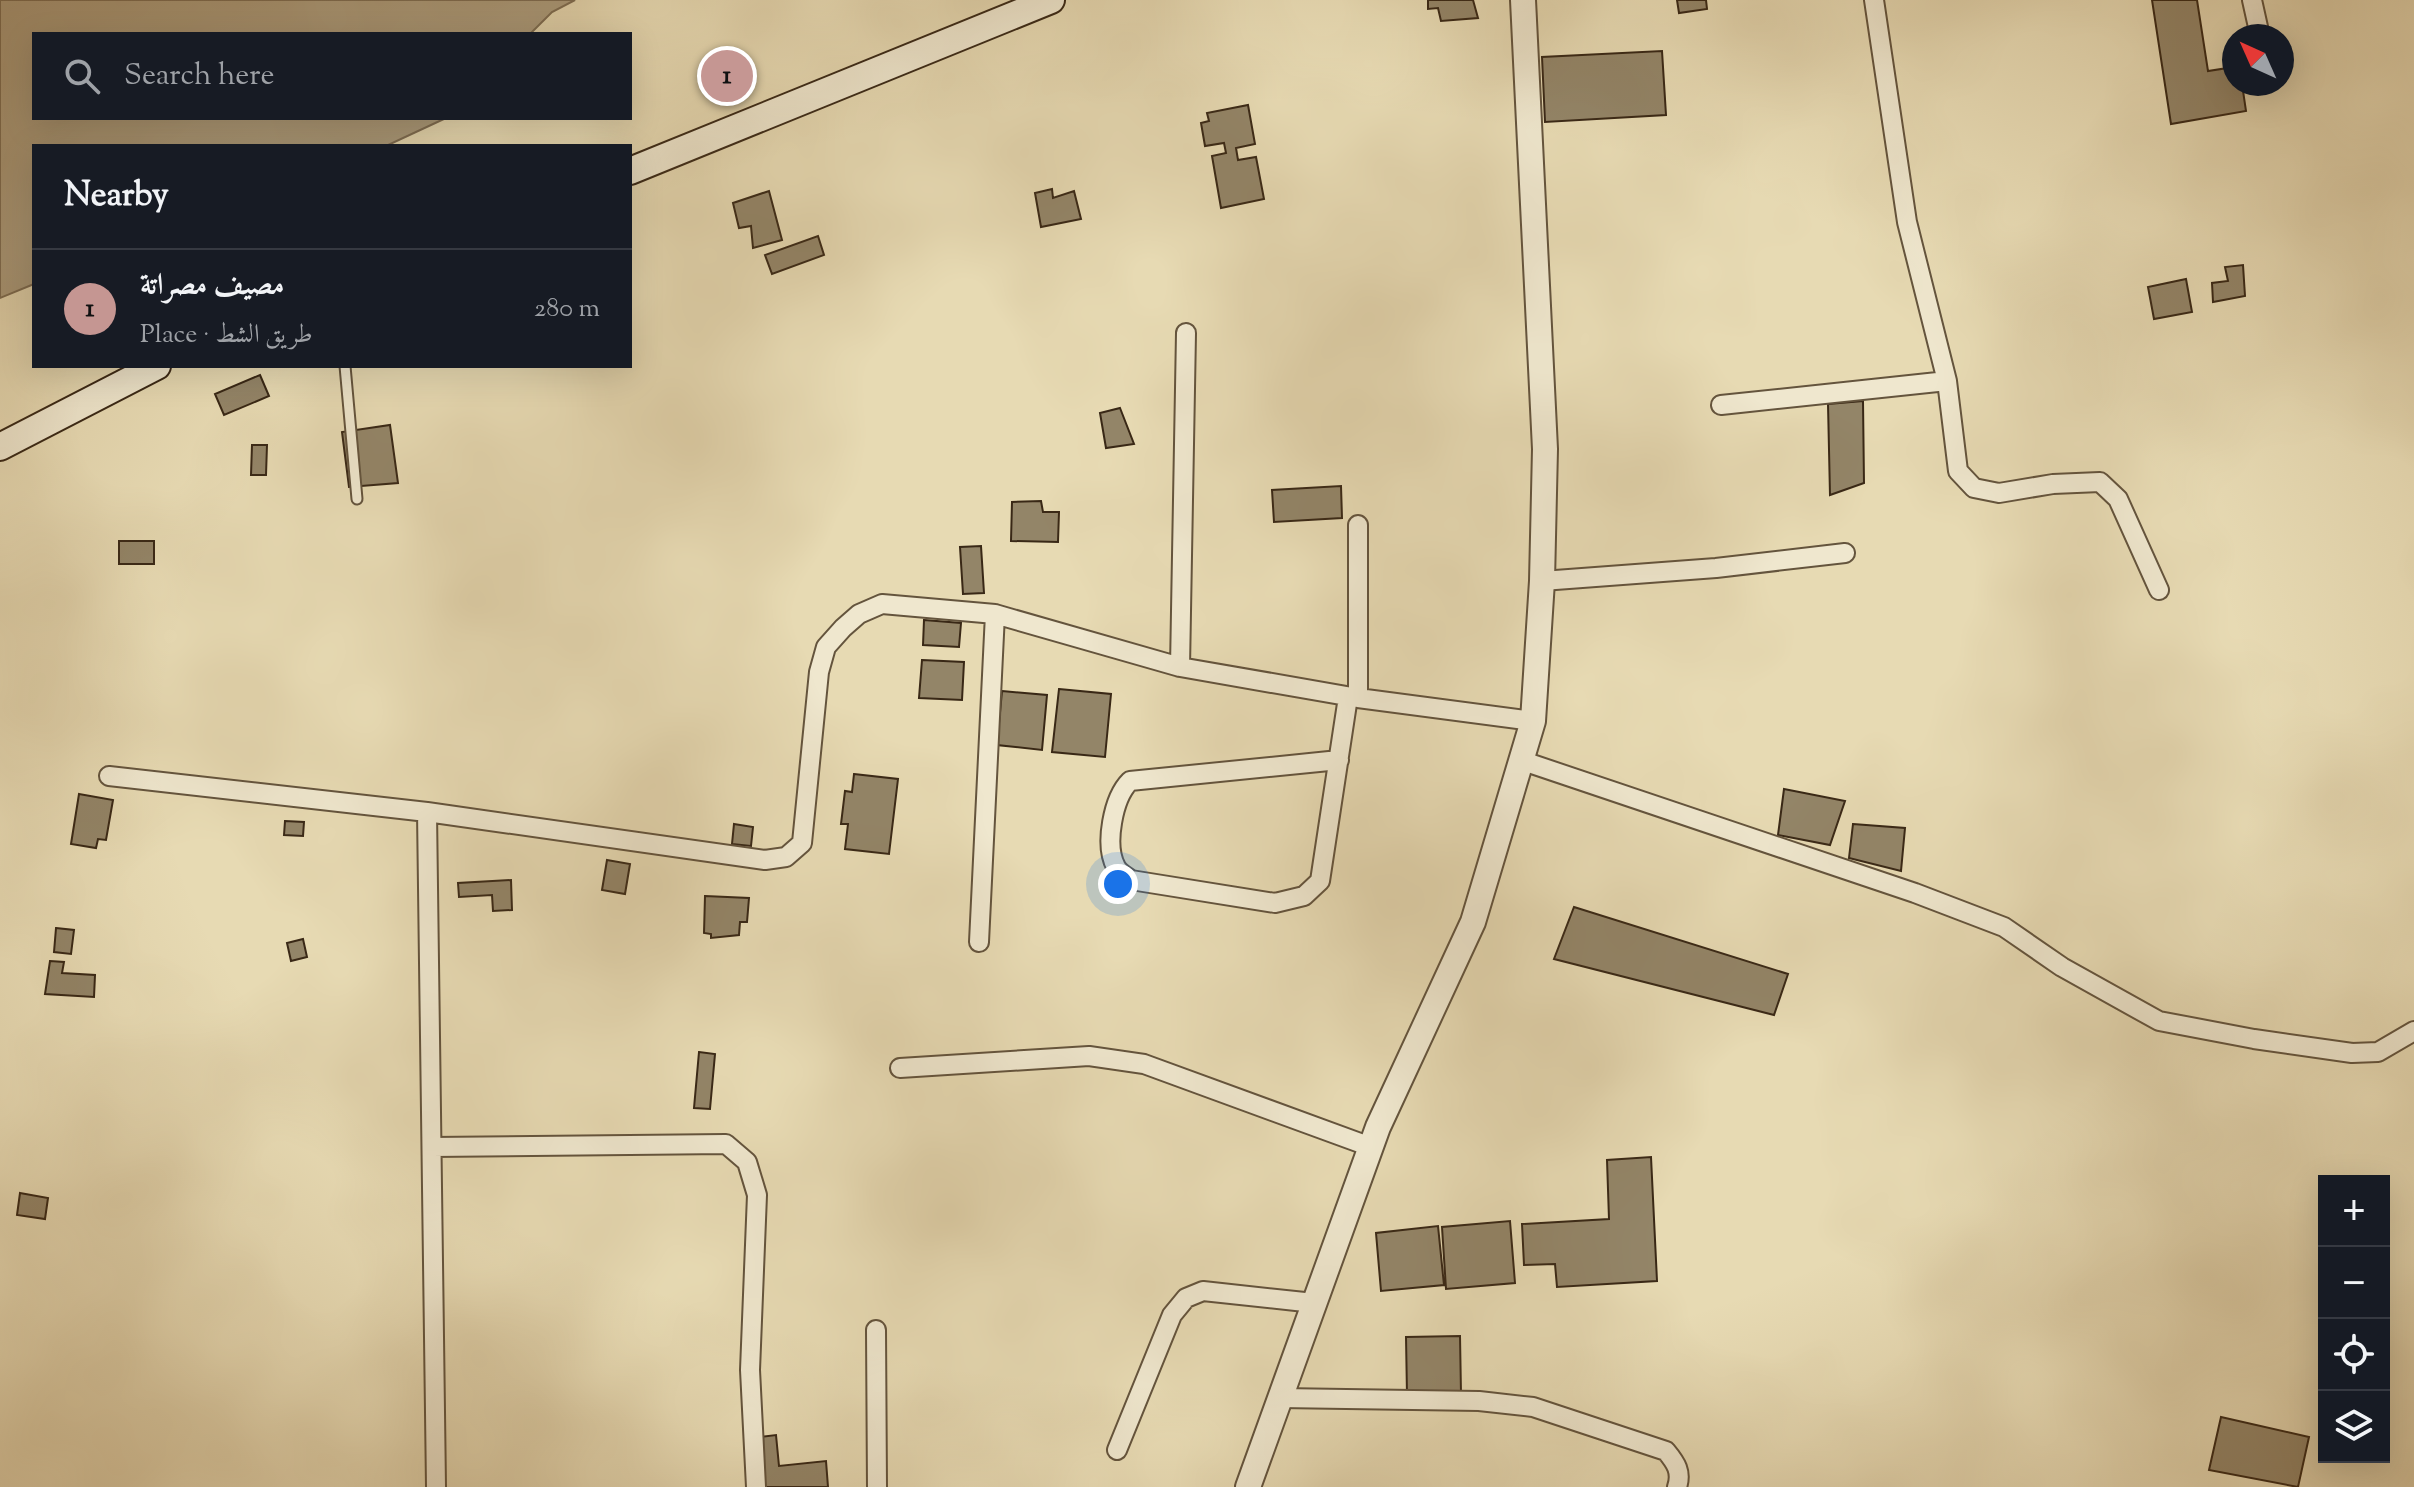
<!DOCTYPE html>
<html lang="en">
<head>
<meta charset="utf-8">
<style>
	body { margin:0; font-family:"Sorts Mill Goudy",Amiri,serif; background:#242831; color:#f1f3f6 }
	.controls { position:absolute; right:24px; bottom:24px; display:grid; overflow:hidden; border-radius:0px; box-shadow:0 8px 32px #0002 }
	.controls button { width:72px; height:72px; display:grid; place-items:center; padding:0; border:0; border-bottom:2px solid #363941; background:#171b24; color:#f1f3f6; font:40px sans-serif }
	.compass { position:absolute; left:2222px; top:24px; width:72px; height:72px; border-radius:50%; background:#171b24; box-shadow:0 8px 32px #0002; rotate:315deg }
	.you { position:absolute; left:1118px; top:884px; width:28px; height:28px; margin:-20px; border:6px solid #fff; border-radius:50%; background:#1a73e8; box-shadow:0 0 0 12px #1a73e833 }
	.badge { display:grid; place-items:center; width:52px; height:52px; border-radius:50%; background:#c59692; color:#111; font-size:26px; font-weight:700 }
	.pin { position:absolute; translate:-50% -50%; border:4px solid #fff; box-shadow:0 2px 8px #0006 }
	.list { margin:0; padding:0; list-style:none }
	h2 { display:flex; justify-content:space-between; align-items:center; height:104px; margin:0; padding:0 32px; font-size:34px }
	h2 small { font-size:26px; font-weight:400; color:#9ea1a6 }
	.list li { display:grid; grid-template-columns:52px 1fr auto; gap:24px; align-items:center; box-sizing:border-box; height:120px; padding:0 32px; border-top:2px solid #363941 }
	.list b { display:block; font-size:30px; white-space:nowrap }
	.list p { margin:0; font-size:26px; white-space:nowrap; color:#9ea1a6 }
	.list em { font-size:26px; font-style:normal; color:#9ea1a6 }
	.icon { flex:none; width:44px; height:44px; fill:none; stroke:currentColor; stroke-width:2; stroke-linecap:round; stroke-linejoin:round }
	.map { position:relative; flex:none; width:2414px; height:1487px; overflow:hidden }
	.search { position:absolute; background:#171b24; box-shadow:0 8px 32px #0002; left:32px; top:32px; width:600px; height:88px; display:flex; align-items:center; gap:20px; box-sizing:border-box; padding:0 28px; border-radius:0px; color:#9ea1a6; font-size:30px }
	.panel { position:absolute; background:#171b24; box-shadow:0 8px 32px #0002; left:32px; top:144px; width:600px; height:224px; border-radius:0px }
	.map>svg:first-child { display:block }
</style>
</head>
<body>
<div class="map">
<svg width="2414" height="1487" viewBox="0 0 2414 1487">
	<rect width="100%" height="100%" fill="#e7dab3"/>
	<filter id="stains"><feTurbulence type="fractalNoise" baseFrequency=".0025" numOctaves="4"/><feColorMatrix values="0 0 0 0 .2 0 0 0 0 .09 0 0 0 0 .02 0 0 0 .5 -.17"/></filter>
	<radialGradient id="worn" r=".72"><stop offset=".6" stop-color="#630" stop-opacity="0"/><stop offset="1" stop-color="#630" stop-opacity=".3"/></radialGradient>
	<path fill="#ac9d7e" stroke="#7e6e54" stroke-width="2" d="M0,0H575L552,12L530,34H34V118H446L386,146H34V284L0,298Z"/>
	<path fill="#938568" stroke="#392816" stroke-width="2" d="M1428,0H1473L1478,18L1441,21L1438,8L1428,9Z
		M1677,0H1706L1707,9L1679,13Z
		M2152,0H2197L2208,71L2234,67V84H2242L2246,111L2171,124Z
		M1662,51L1666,115L1545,122L1542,57Z
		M1248,105L1255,144L1236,148L1238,160L1256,157L1264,199L1221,208L1212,156L1226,153L1224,143L1205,146L1201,123L1209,121L1207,113Z
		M1052,189L1053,198L1074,191L1081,219L1041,227L1035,193Z
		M769,191L782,240L753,248L751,226L739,228L733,203Z
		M818,236L824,255L772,274L765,255Z
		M2243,265L2245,296L2213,302L2212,283L2228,281L2225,267Z
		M2186,279L2192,312L2154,319L2148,287Z
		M260,375L269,396L224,415L215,394Z
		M1863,401L1864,483L1830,495L1828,404Z
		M1120,408L1134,444L1106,448L1100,413Z
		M390,425L398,483L349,487L342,432Z
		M252,445H267L266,475H251Z
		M1341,486L1342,518L1274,522L1272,490Z
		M1041,501L1043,512H1059L1058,542L1011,541L1012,502Z
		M119,541H154V564H119Z
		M981,546L984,593L963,594L960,547Z
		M924,620L961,623L959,647L923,645Z
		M922,660L964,662L962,700L919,698Z
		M1059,689L1111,694L1105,757L1052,752Z
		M1002,691L1047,695L1042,750L997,745Z
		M854,774L898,779L889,854L845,849L848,824H841L845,791L852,792Z
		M1784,789L1845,801L1830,845L1778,835Z
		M79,794L113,800L106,840L98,839L96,848L71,844Z
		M285,821L304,822L303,836L284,835Z
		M734,824L753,827L751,846L732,844Z
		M1853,824L1905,828L1901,871L1849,858Z
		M607,860L630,864L625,894L602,890Z
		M511,880L512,910L493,911L492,895L459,897L458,883Z
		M705,896L749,898L747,922H740L739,935L711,938V934L704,933Z
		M1574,907L1788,974L1774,1015L1554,959Z
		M56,928L74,930L71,954L54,952Z
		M303,939L307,957L291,961L287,943Z
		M50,961L64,962L62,973L95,975L94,997L45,994Z
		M699,1052L715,1054L710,1109L694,1108Z
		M1651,1157L1657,1281L1557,1287L1555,1264L1524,1265L1522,1224L1609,1219L1607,1160Z
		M20,1193L48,1198L45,1219L17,1215Z
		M1510,1221L1515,1283L1446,1289L1442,1227Z
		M1438,1226L1444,1285L1381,1291L1376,1233Z
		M1460,1336L1461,1394L1407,1395L1406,1337Z
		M2221,1417L2309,1437L2298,1487L2209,1470Z
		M776,1435L779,1466L826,1461L828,1487H764L759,1437Z"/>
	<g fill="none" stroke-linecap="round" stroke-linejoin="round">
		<g stroke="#64543d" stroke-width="13">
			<path id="service" d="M345,366L357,499"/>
		</g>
		<g stroke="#64543d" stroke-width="22">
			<path id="minor" d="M1874,0L1907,222L1947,381L1958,471L1974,488L1999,493L2053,484L2100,482L2118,499L2159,590
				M2252,0L2260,36
				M1721,405L1947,381
				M1542,581L1716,568L1845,553
				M1180,667L1186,333
				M1358,698V525
				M1339,760L1130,781C1113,798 1104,845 1116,867C1119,873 1126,876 1131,880L1275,903L1304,896L1320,881L1348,697
				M1523,761L1915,893L2004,927L2062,967L2159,1021L2254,1039L2352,1053L2378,1052L2414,1031
				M109,776L427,812L765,860L786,857L802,843L819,672L826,647L843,628L859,614L882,604L995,614L1180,667L1358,698L1533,721
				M427,812L436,1487
				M979,942L995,614
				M900,1068L1089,1056L1144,1064L1371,1147
				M432,1147L726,1144L747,1162L757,1195L750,1370L756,1487
				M876,1330L877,1487
				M1280,1398L1479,1401L1533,1407L1666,1451C1676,1463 1682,1472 1677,1487
				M1117,1450L1172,1315L1186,1298L1203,1291L1314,1303"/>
		</g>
		<g stroke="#64543d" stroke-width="28">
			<path id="tertiary" d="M1248,1487L1378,1127L1473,922L1533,721L1542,581L1545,449L1523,0"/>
		</g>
		<g stroke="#392816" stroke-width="30">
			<path id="secondary" d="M630,171L1051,0
				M0,447L157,366"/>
		</g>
		<use href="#service" stroke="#efe7ce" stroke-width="9"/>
		<use href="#minor" stroke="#efe7ce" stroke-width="18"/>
		<use href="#tertiary" stroke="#efe7ce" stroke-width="24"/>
		<use href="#secondary" stroke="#efe7ce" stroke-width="26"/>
	</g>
	<rect width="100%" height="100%" filter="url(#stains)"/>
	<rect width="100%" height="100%" fill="url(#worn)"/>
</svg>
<div class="controls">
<button>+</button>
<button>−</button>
<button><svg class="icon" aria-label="locate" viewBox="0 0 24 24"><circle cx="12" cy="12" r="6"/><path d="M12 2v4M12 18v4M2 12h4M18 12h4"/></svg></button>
<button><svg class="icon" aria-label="layers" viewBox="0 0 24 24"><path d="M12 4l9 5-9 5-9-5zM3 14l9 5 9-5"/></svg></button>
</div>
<svg class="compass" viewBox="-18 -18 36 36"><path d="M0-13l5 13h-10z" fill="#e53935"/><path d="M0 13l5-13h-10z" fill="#9ea1a6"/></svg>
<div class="you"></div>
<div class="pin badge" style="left:727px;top:76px">1</div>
<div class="search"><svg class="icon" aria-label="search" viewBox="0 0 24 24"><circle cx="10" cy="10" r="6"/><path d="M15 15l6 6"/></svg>Search here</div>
<section class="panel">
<h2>Nearby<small></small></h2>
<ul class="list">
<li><span class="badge">1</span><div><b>مصيف مصراتة</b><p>Place · طريق الشط</p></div><em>280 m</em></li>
</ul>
</section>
</div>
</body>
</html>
